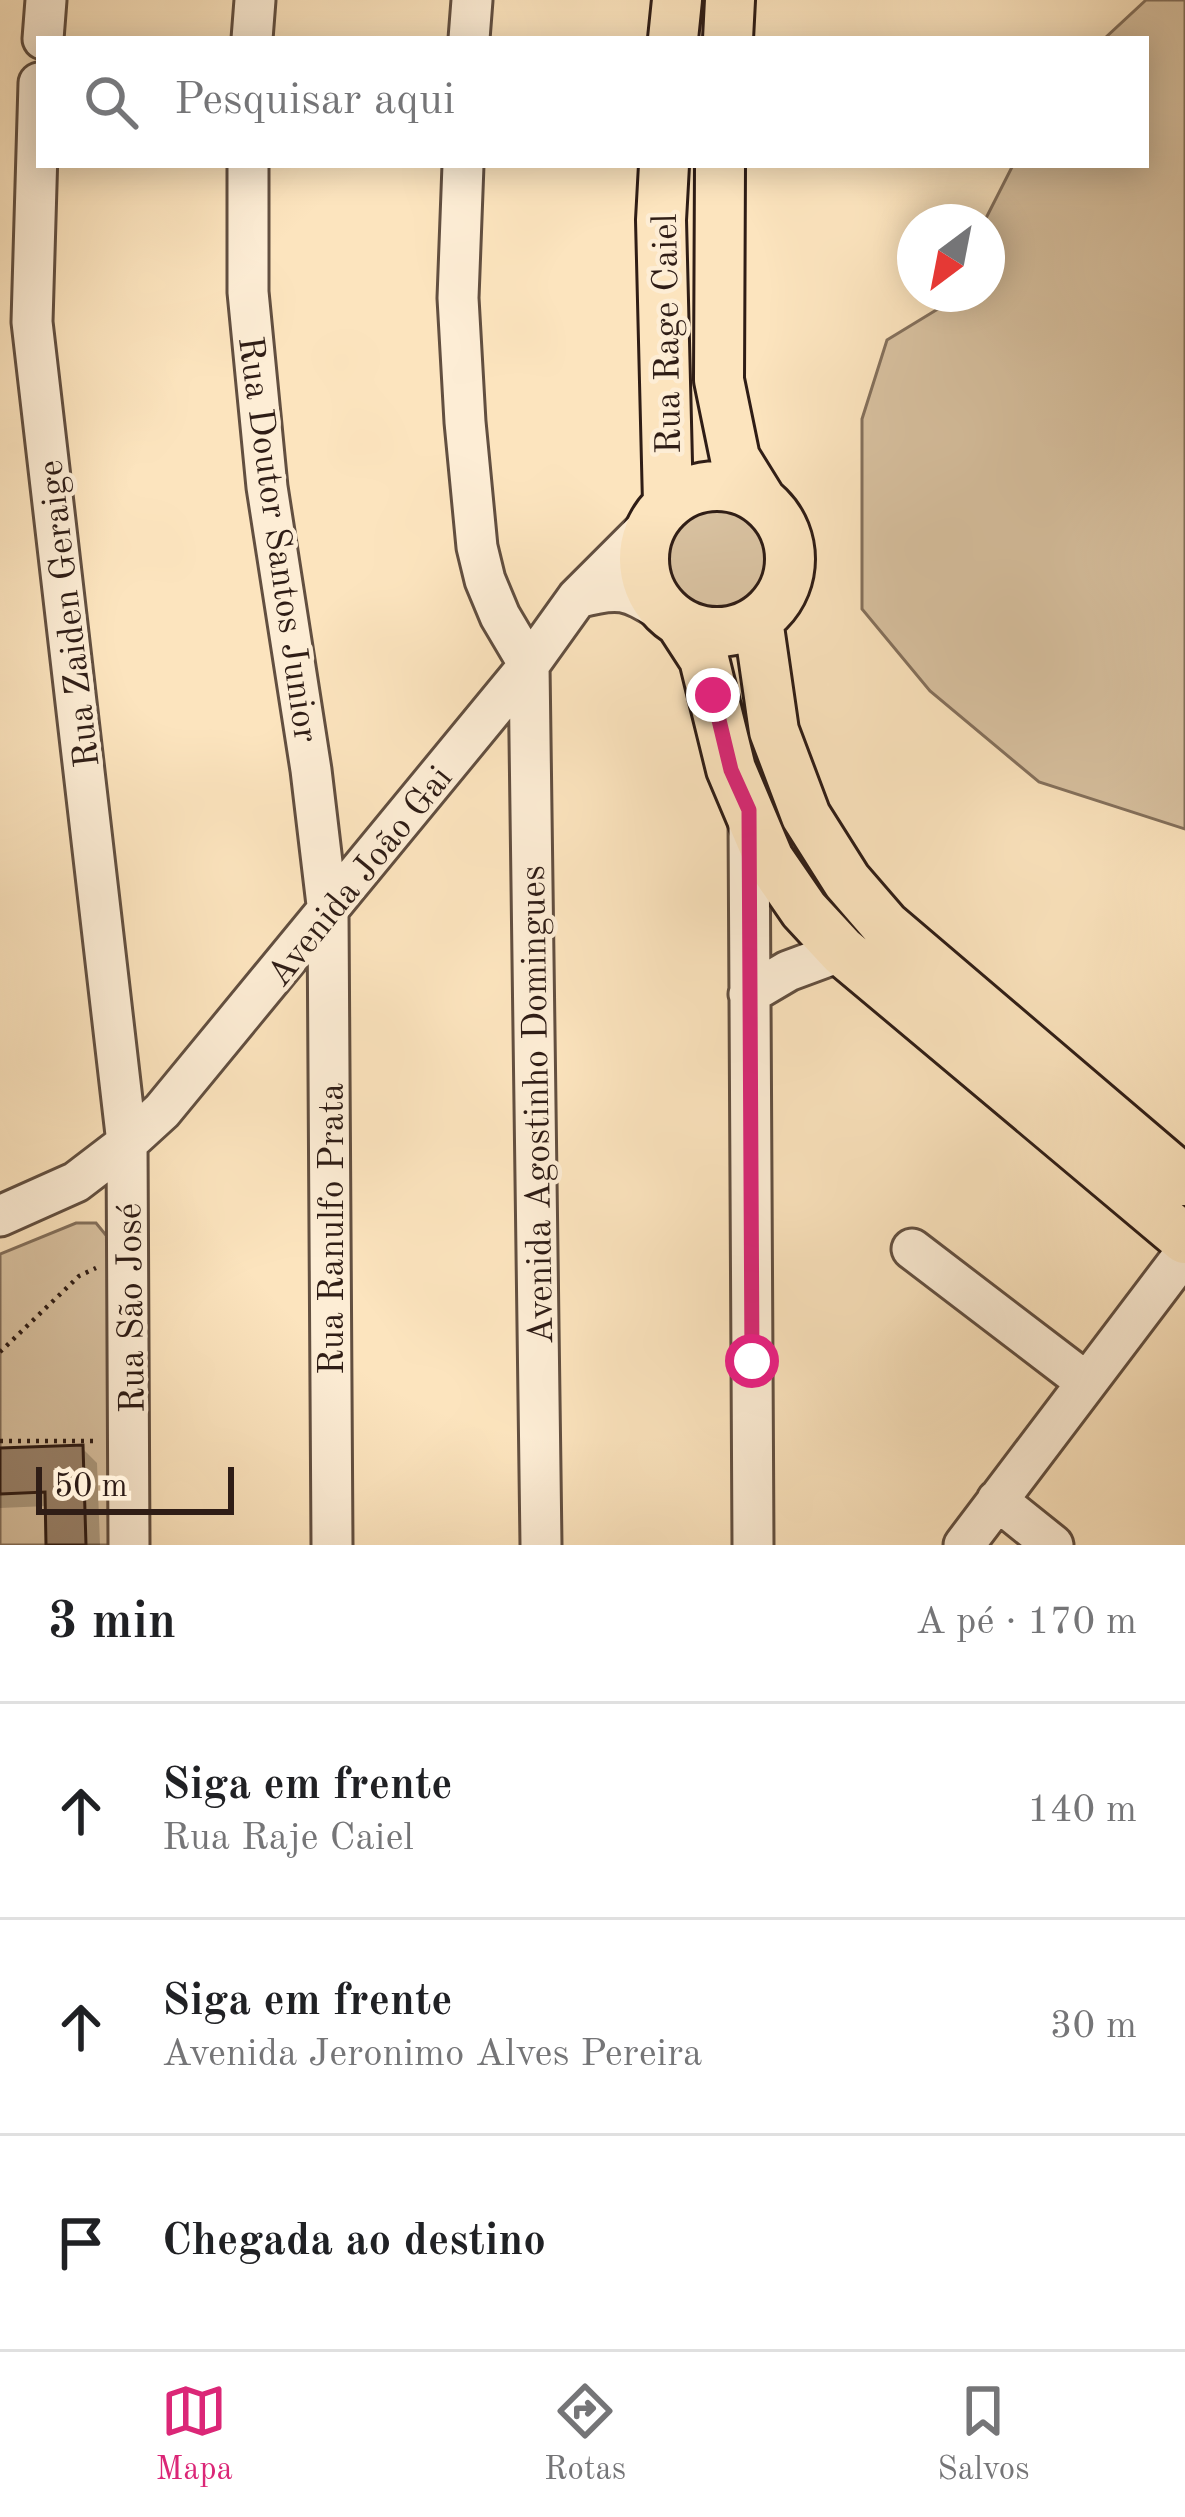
<!DOCTYPE html>
<html lang="pt">
<head>
<meta charset="utf-8">
<style>
	body { margin:0; font-family:"Old Standard TT",serif; background:#f6f6f6; color:#202124 }
	.compass { position:absolute; left:897px; top:204px; width:108px; height:108px; border-radius:50%; background:#fff; box-shadow:0 6px 30px #0003; rotate:212deg }
	.scale { position:absolute; left:36px; bottom:30px; width:198px; box-sizing:border-box; padding-left:12px; border:6px solid #2f1d16; border-top:0; font-size:33px; line-height:42px; white-space:nowrap; color:#2f1d16; -webkit-text-stroke:9px #fdedd5; paint-order:stroke }
	.stop { position:absolute; width:36px; height:36px; margin:-27px; border:9px solid #db2777; border-radius:50%; background:#fff }
	.stop.end { background:#db2777; border-color:#fff; box-shadow:0 3px 12px #0008 }
	.list { margin:0; padding:0; list-style:none }
	h2 { display:flex; justify-content:space-between; align-items:center; height:156px; margin:0; padding:0 48px; font-size:51px }
	h2 small { font-size:39px; font-weight:400; color:#757577 }
	.list li { display:grid; grid-template-columns:78px 1fr auto; gap:36px; align-items:center; box-sizing:border-box; height:216px; padding:0 48px; border-top:3px solid #e0e0e0 }
	.list b { display:block; font-size:45px; white-space:nowrap }
	.list p { margin:0; font-size:39px; white-space:nowrap; color:#757577 }
	.list em { font-size:39px; font-style:normal; color:#757577 }
	.icon { flex:none; width:66px; height:66px; fill:none; stroke:currentColor; stroke-width:2; stroke-linecap:round; stroke-linejoin:round }
	.map { position:relative; flex:none; width:1185px; height:1545px; overflow:hidden }
	.search { position:absolute; background:#fff; box-shadow:0 6px 30px #0003; left:36px; right:36px; top:36px; height:132px; display:flex; align-items:center; gap:30px; box-sizing:border-box; padding:0 42px; border-radius:0px; color:#757577; font-size:45px }
	.sheet { height:804px; background:#fff }
	nav { display:flex; justify-content:space-around; align-items:center; box-sizing:border-box; height:168px; border-top:3px solid #e0e0e0; background:#fff; font-size:33px; color:#757577 }
	nav a { display:grid; justify-items:center; gap:6px }
	nav .on { color:#db2777 }
	.map>svg:first-child { display:block }
</style>
</head>
<body>
<div class="map">
<svg width="1185" height="1545" viewBox="0 0 1185 1545">
	<rect width="100%" height="100%" fill="#fce4be"/>
	<filter id="stains"><feTurbulence type="fractalNoise" baseFrequency=".00167" numOctaves="4"/><feColorMatrix values="0 0 0 0 .2 0 0 0 0 .09 0 0 0 0 .02 0 0 0 .5 -.17"/></filter>
	<radialGradient id="worn" r=".72"><stop offset=".6" stop-color="#630" stop-opacity="0"/><stop offset="1" stop-color="#630" stop-opacity=".3"/></radialGradient>
	<path fill="#d9c2a1" stroke="#84705c" stroke-width="3" d="M1146,0H1185V829L1039,782L930,691L862,609V419L887,340L951,301L954,294H987V222H984L1013,165H1146V39H1104Z
		M658 558a59 59 0 1 1 118 0a59 59 0 1 1-118 0Z
		M76,1223H96L110,1240L109,1545H0V1254Z"/>
	<path fill="#0003" d="M82,1448L97,1463L100,1545H49L48,1506L0,1508V1451Z"/>
	<path fill="#9a846d" stroke="#2f1d16" stroke-width="3" d="M83,1445L86,1545H46L45,1492L0,1494V1448Z"/>
	<g fill="none" stroke-linecap="round" stroke-linejoin="round">
		<g stroke="#624f40" stroke-width="45">
			<path id="minor" d="M43,39L46,0
				M252,39L255,0
				M469,39L472,0
				M39,83L32,322L127,1143L129,1545
				M248,165V292L267,487L311,770L328,913L332,1545
				M463,165L458,298L465,422L477,547L485,580L500,616L529,665
				M577,598C624,585 629,591 669,615
				M529,665L541,1545
				M749,818L753,1545
				M749,994L788,971L842,951
				M0,1216L76,1182L127,1143L162,1111L529,665L577,598L652,523
				M912,1249L1086,1382
				M997,1500L1053,1545
				M964,1545L1185,1253"/>
		</g>
		<g stroke="#2f1d16" stroke-width="54">
			<path id="major" d="M673,39L677,0
				M728,39L730,0
				M664,165L661,220L668,503
				M720,165L719,380L735,458L761,500
				M644 559a73 73 0 1 1 146 0a73 73 0 1 1-146 0Z
				M758,620L774,731L806,816L847,881L885,925L1185,1181
				M680,622L704,659L731,769L769,859L804,910L842,951L1185,1239"/>
		</g>
		<path stroke="#2f1d16" stroke-width="4.5" stroke-dasharray="3 6" stroke-linecap="butt" d="M0,1352L79,1276L96,1268
			M0,1441H96"/>
		<use href="#minor" stroke="#fdedd5" stroke-width="39"/>
		<use href="#major" stroke="#fce4be" stroke-width="48"/>
	</g>
	<g fill="none" stroke-linecap="round" stroke-linejoin="round">
		<path stroke="#db2777" stroke-width="15" d="M713,695L731,770L749,810L752,1361"/>
	</g>
	<g text-anchor="middle" stroke-width="9" stroke-linejoin="round" paint-order="stroke">
		<g font-size="36" fill="#2f1d16" stroke="#fdedd5">
			<text transform="translate(665 334) rotate(-91)" y="13">Rua Rage Caiel</text>
			<text transform="translate(280 539) rotate(82)" y="13">Rua Doutor Santos Junior</text>
			<text transform="translate(67 614) rotate(-97)" y="13">Rua Zaiden Geraige</text>
			<text transform="translate(358 875) rotate(-51)" y="13">Avenida João Gai</text>
			<text transform="translate(535 1105) rotate(-91)" y="13">Avenida Agostinho Domingues</text>
			<text transform="translate(330 1229) rotate(-90)" y="13">Rua Ranulfo Prata</text>
			<text transform="translate(129 1308) rotate(-91)" y="13">Rua São José</text>
		</g>
	</g>
	<rect width="100%" height="100%" filter="url(#stains)"/>
	<rect width="100%" height="100%" fill="url(#worn)"/>
</svg>
<svg class="compass" viewBox="-18 -18 36 36"><path d="M0-13l5 13h-10z" fill="#e53935"/><path d="M0 13l5-13h-10z" fill="#757577"/></svg>
<div class="scale">50 m</div>
<div class="stop" style="left:752px;top:1361px"></div>
<div class="stop end" style="left:713px;top:695px"></div>
<div class="search"><svg class="icon" aria-label="search" viewBox="0 0 24 24"><circle cx="10" cy="10" r="6"/><path d="M15 15l6 6"/></svg>Pesquisar aqui</div>
</div>
<section class="sheet">
<h2>3 min<small>A pé · 170 m</small></h2>
<ul class="list">
<li><svg class="icon" aria-label="ahead" viewBox="0 0 24 24"><path d="M12 20V5M6 11l6-6 6 6"/></svg><div><b>Siga em frente</b><p>Rua Raje Caiel</p></div><em>140 m</em></li>
<li><svg class="icon" aria-label="ahead" viewBox="0 0 24 24"><path d="M12 20V5M6 11l6-6 6 6"/></svg><div><b>Siga em frente</b><p>Avenida Jeronimo Alves Pereira</p></div><em>30 m</em></li>
<li><svg class="icon" aria-label="arrive" viewBox="0 0 24 24"><path d="M6 21V4h12l-3 4 3 4H6"/></svg><div><b>Chegada ao destino</b></div></li>
</ul>
</section>
<nav>
<a class="on"><svg class="icon" aria-label="map" viewBox="0 0 24 24"><path d="M3 6l6-2 6 2 6-2v14l-6 2-6-2-6 2zM9 4v14M15 6v14"/></svg>Mapa</a>
<a><svg class="icon" aria-label="directions" viewBox="0 0 24 24"><path d="M12 3l9 9-9 9-9-9zM9 14v-3h6M13 9l2 2-2 2"/></svg>Rotas</a>
<a><svg class="icon" aria-label="saved" viewBox="0 0 24 24"><path d="M7 4h10v16l-5-4-5 4z"/></svg>Salvos</a>
</nav>
</body>
</html>
